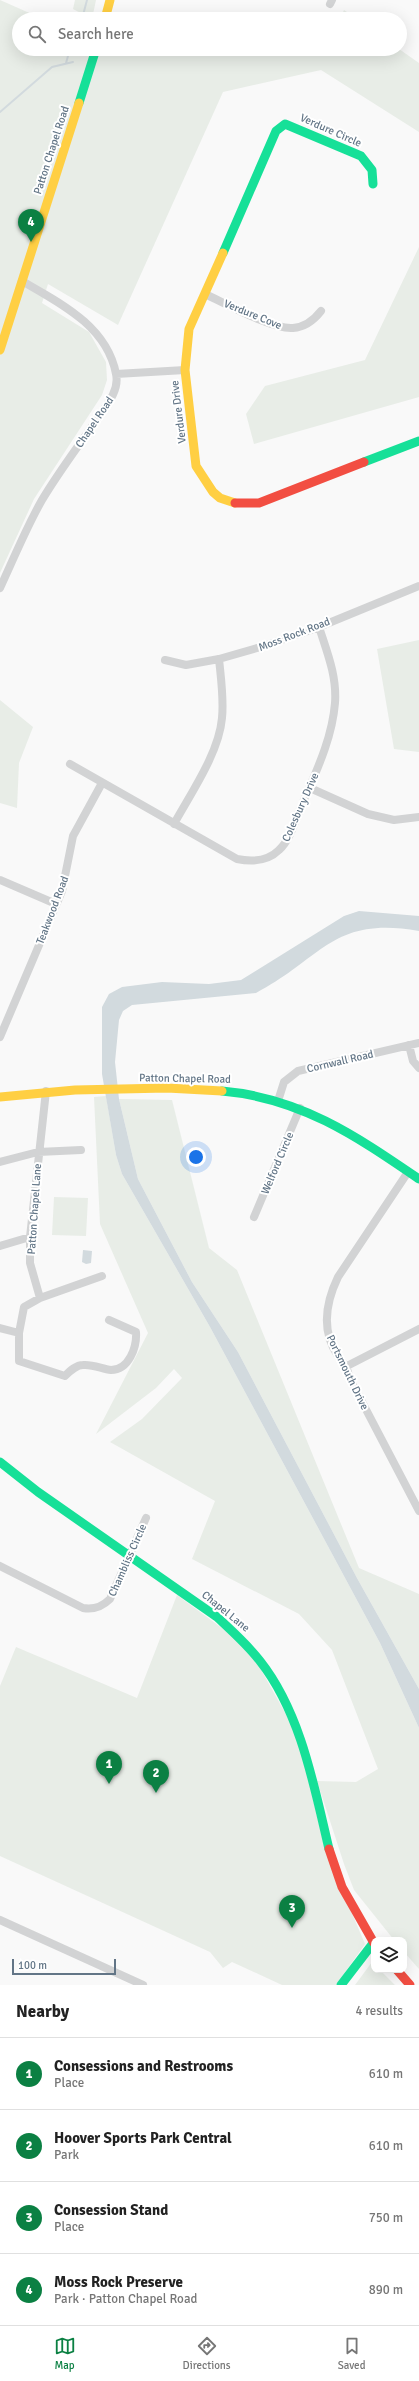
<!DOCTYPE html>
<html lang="en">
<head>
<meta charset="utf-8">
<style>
	body { margin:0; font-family:Signika,sans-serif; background:#f6f6f6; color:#222 }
	.controls { position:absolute; right:12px; bottom:12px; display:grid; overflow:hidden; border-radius:8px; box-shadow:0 4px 16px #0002 }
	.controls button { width:36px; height:36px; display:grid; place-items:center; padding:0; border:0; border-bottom:1px solid #e0e0e0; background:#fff; color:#222; font:20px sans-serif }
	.scale { position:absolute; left:12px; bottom:10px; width:104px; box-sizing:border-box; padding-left:4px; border:2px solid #627586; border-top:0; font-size:11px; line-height:14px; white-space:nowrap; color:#627586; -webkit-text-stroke:3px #fff; paint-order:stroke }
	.you { position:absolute; left:196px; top:1157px; width:14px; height:14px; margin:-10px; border:3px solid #fff; border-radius:50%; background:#1a73e8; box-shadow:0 0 0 6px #1a73e833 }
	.badge { display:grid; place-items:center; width:26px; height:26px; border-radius:50%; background:#0b8043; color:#fff; font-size:13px; font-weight:700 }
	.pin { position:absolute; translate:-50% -33px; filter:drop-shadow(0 1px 2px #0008) }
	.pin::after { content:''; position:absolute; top:21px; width:14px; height:12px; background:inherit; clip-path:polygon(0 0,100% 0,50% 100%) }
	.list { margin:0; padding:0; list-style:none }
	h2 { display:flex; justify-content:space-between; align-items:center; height:52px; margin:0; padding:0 16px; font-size:17px }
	h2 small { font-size:13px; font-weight:400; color:#767676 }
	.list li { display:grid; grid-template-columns:26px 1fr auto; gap:12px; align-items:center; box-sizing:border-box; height:72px; padding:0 16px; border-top:1px solid #e0e0e0 }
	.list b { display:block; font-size:15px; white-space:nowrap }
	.list p { margin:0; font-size:13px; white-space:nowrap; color:#767676 }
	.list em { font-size:13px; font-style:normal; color:#767676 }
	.icon { flex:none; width:22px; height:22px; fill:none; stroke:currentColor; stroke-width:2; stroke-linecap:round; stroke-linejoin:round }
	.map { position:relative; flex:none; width:419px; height:1985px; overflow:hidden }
	.search { position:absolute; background:#fff; box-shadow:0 4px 16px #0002; left:12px; right:12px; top:12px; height:44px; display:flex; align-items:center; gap:10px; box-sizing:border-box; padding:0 14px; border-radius:22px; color:#767676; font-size:15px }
	.sheet { height:340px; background:#fff }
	nav { display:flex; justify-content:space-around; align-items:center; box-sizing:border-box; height:56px; border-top:1px solid #e0e0e0; background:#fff; font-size:11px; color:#767676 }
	nav a { display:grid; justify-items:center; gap:2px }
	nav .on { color:#0b8043 }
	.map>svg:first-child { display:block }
</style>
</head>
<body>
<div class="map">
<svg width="419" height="1985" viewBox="0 0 419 1985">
	<rect width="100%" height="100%" fill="#f9f9f9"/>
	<path fill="#e8ede7" d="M0,0L43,19H19V49H399L419,63V132L321,70L223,92L118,325L48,284L42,303L89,332L106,362L107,380L102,395L34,499L0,573Z
		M75,0H96L92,19L73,9Z
		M344,10L357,19H340Z
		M419,247V397L254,444L246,414L265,386L365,360Z
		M419,640V752L394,749L377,649Z
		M0,700L33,727L19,763L17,808L0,803Z
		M106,1096L116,1155L122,1174L210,1327L380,1643L419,1728V1969L404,1952V1940H394L354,1890L344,1864L317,1781L356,1782L378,1769L332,1650L299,1614L192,1559L215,1501L110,1442L142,1419L182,1378L174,1369L156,1388L96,1434L148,1333L100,1224L94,1097Z
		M119,1099L172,1100L209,1248L237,1270L359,1568L419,1594V1689L357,1578L238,1352L192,1282L138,1179Z
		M54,1197L88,1198L86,1236L52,1235Z
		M177,1595L249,1648L298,1736L325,1850L365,1944L336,1985H282L232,1962L223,1968L210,1952L0,1856V1686L16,1647L137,1698Z
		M372,1962L374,1970H380L395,1985H355Z"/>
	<path fill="#d2dade" d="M359,911L419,916V931C332,916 323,958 256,993L132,1005L123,1011L119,1020L115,1062L119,1099L138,1179L192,1282L238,1352L357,1578L419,1689V1728L380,1643L210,1327L122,1174L116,1155L102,1074V1007L109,994L122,987L162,982L209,984L241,980L344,916Z
		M83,1250L92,1251L91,1263L86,1264L82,1262Z"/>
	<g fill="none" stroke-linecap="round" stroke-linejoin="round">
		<path stroke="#d2dade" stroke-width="2" d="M82,19L87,0
			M108,53L116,49
			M66,63L70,49
			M0,112L52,67L73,62"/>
		<path stroke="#d2d3d4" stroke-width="8" d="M330,4L332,0
			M205,294C225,303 273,330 293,328C306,327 314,320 321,311
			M116,374L185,370
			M0,588C14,558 26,528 42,500C58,473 77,448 95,422C104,408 120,392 116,374C107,326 60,303 22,281
			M165,660L186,665L219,659L264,646L319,627L419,586
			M70,764L237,859C252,862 268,861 279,850C291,839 295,820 301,807C315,774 332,740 335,703C337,676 327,652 319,627
			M310,788L368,814L394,820L419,817
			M174,824C191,793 219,753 222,718C224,699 221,679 219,659
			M0,880L56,904
			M0,1037L62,891L73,836L102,783
			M409,1045L413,1061L419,1068
			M46,1091L30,1237V1263L40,1298L24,1307L19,1333V1361L65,1376C70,1371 76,1365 83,1365C93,1364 102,1369 111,1370C129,1370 137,1347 136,1332L109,1320
			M278,1101L284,1082L298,1071L419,1043
			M0,1162L38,1152L81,1150
			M408,1172L338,1277C325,1304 321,1331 338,1356C345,1366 347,1365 349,1377L419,1511
			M254,1217L300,1108
			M0,1246L30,1237
			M40,1298L102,1276
			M0,1328L19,1333
			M347,1366L419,1329
			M0,1566L83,1608C94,1610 102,1607 110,1599L146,1518
			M0,1920L143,1985"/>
		<path stroke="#16e098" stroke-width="9" d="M79,103L96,49
			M223,253L276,131L285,124L361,156L372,170L373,184
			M364,462L419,441
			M222,1091C301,1098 356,1136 419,1179
			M0,1462L38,1492L217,1617C232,1631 247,1644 260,1661C301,1713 314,1786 329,1849
			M341,1985L374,1942"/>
		<path stroke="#ffcf43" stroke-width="9" d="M105,19L110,0
			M223,253L189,329L185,370L196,466L213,492L220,498L235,503
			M0,350L79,103
			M0,1097L75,1090L167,1088L222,1091"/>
		<path stroke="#f24e42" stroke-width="9" d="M235,503H259L364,462
			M329,1849L342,1887L374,1943
			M397,1970L410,1985"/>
	</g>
	<g text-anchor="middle" stroke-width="4" stroke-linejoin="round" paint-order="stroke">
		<g font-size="11" fill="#627586" stroke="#fff">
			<text transform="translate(331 130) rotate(24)" y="4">Verdure Circle</text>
			<text transform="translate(51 150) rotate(-72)" y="4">Patton Chapel Road</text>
			<text transform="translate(253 314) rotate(22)" y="4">Verdure Cove</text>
			<text transform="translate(178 412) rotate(-97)" y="4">Verdure Drive</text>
			<text transform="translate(94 422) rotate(-56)" y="4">Chapel Road</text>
			<text transform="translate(294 634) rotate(-21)" y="4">Moss Rock Road</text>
			<text transform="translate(300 807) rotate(-66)" y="4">Colesbury Drive</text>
			<text transform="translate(52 910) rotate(-69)" y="4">Teakwood Road</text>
			<text transform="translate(340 1061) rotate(-13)" y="4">Cornwall Road</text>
			<text transform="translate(185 1078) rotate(1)" y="4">Patton Chapel Road</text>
			<text transform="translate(277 1163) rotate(-67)" y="4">Welford Circle</text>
			<text transform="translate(34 1209) rotate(-86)" y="4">Patton Chapel Lane</text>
			<text transform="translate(348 1372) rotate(64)" y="4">Portsmouth Drive</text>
			<text transform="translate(127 1560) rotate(-66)" y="4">Chambliss Circle</text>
			<text transform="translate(226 1611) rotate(39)" y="4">Chapel Lane</text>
		</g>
	</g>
</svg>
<div class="controls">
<button><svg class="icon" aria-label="layers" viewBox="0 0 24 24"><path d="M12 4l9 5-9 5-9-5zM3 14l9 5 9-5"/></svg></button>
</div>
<div class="scale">100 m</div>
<div class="you"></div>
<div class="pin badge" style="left:109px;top:1784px">1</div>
<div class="pin badge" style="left:156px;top:1793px">2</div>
<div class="pin badge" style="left:292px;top:1928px">3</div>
<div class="pin badge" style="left:31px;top:242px">4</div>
<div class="search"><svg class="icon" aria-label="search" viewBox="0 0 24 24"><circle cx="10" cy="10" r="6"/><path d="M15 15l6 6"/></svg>Search here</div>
</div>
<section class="sheet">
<h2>Nearby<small>4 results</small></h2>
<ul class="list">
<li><span class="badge">1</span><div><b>Consessions and Restrooms</b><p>Place</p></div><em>610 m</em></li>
<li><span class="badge">2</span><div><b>Hoover Sports Park Central</b><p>Park</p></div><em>610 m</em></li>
<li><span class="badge">3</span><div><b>Consession Stand</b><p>Place</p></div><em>750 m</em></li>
<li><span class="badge">4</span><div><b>Moss Rock Preserve</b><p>Park · Patton Chapel Road</p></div><em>890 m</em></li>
</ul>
</section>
<nav>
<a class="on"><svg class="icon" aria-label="map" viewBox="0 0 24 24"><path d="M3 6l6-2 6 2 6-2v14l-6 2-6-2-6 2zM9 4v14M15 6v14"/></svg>Map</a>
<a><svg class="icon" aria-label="directions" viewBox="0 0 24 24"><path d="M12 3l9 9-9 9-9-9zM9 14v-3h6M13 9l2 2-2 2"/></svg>Directions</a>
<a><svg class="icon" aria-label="saved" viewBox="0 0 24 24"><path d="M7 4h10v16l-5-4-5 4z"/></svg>Saved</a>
</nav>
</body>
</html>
